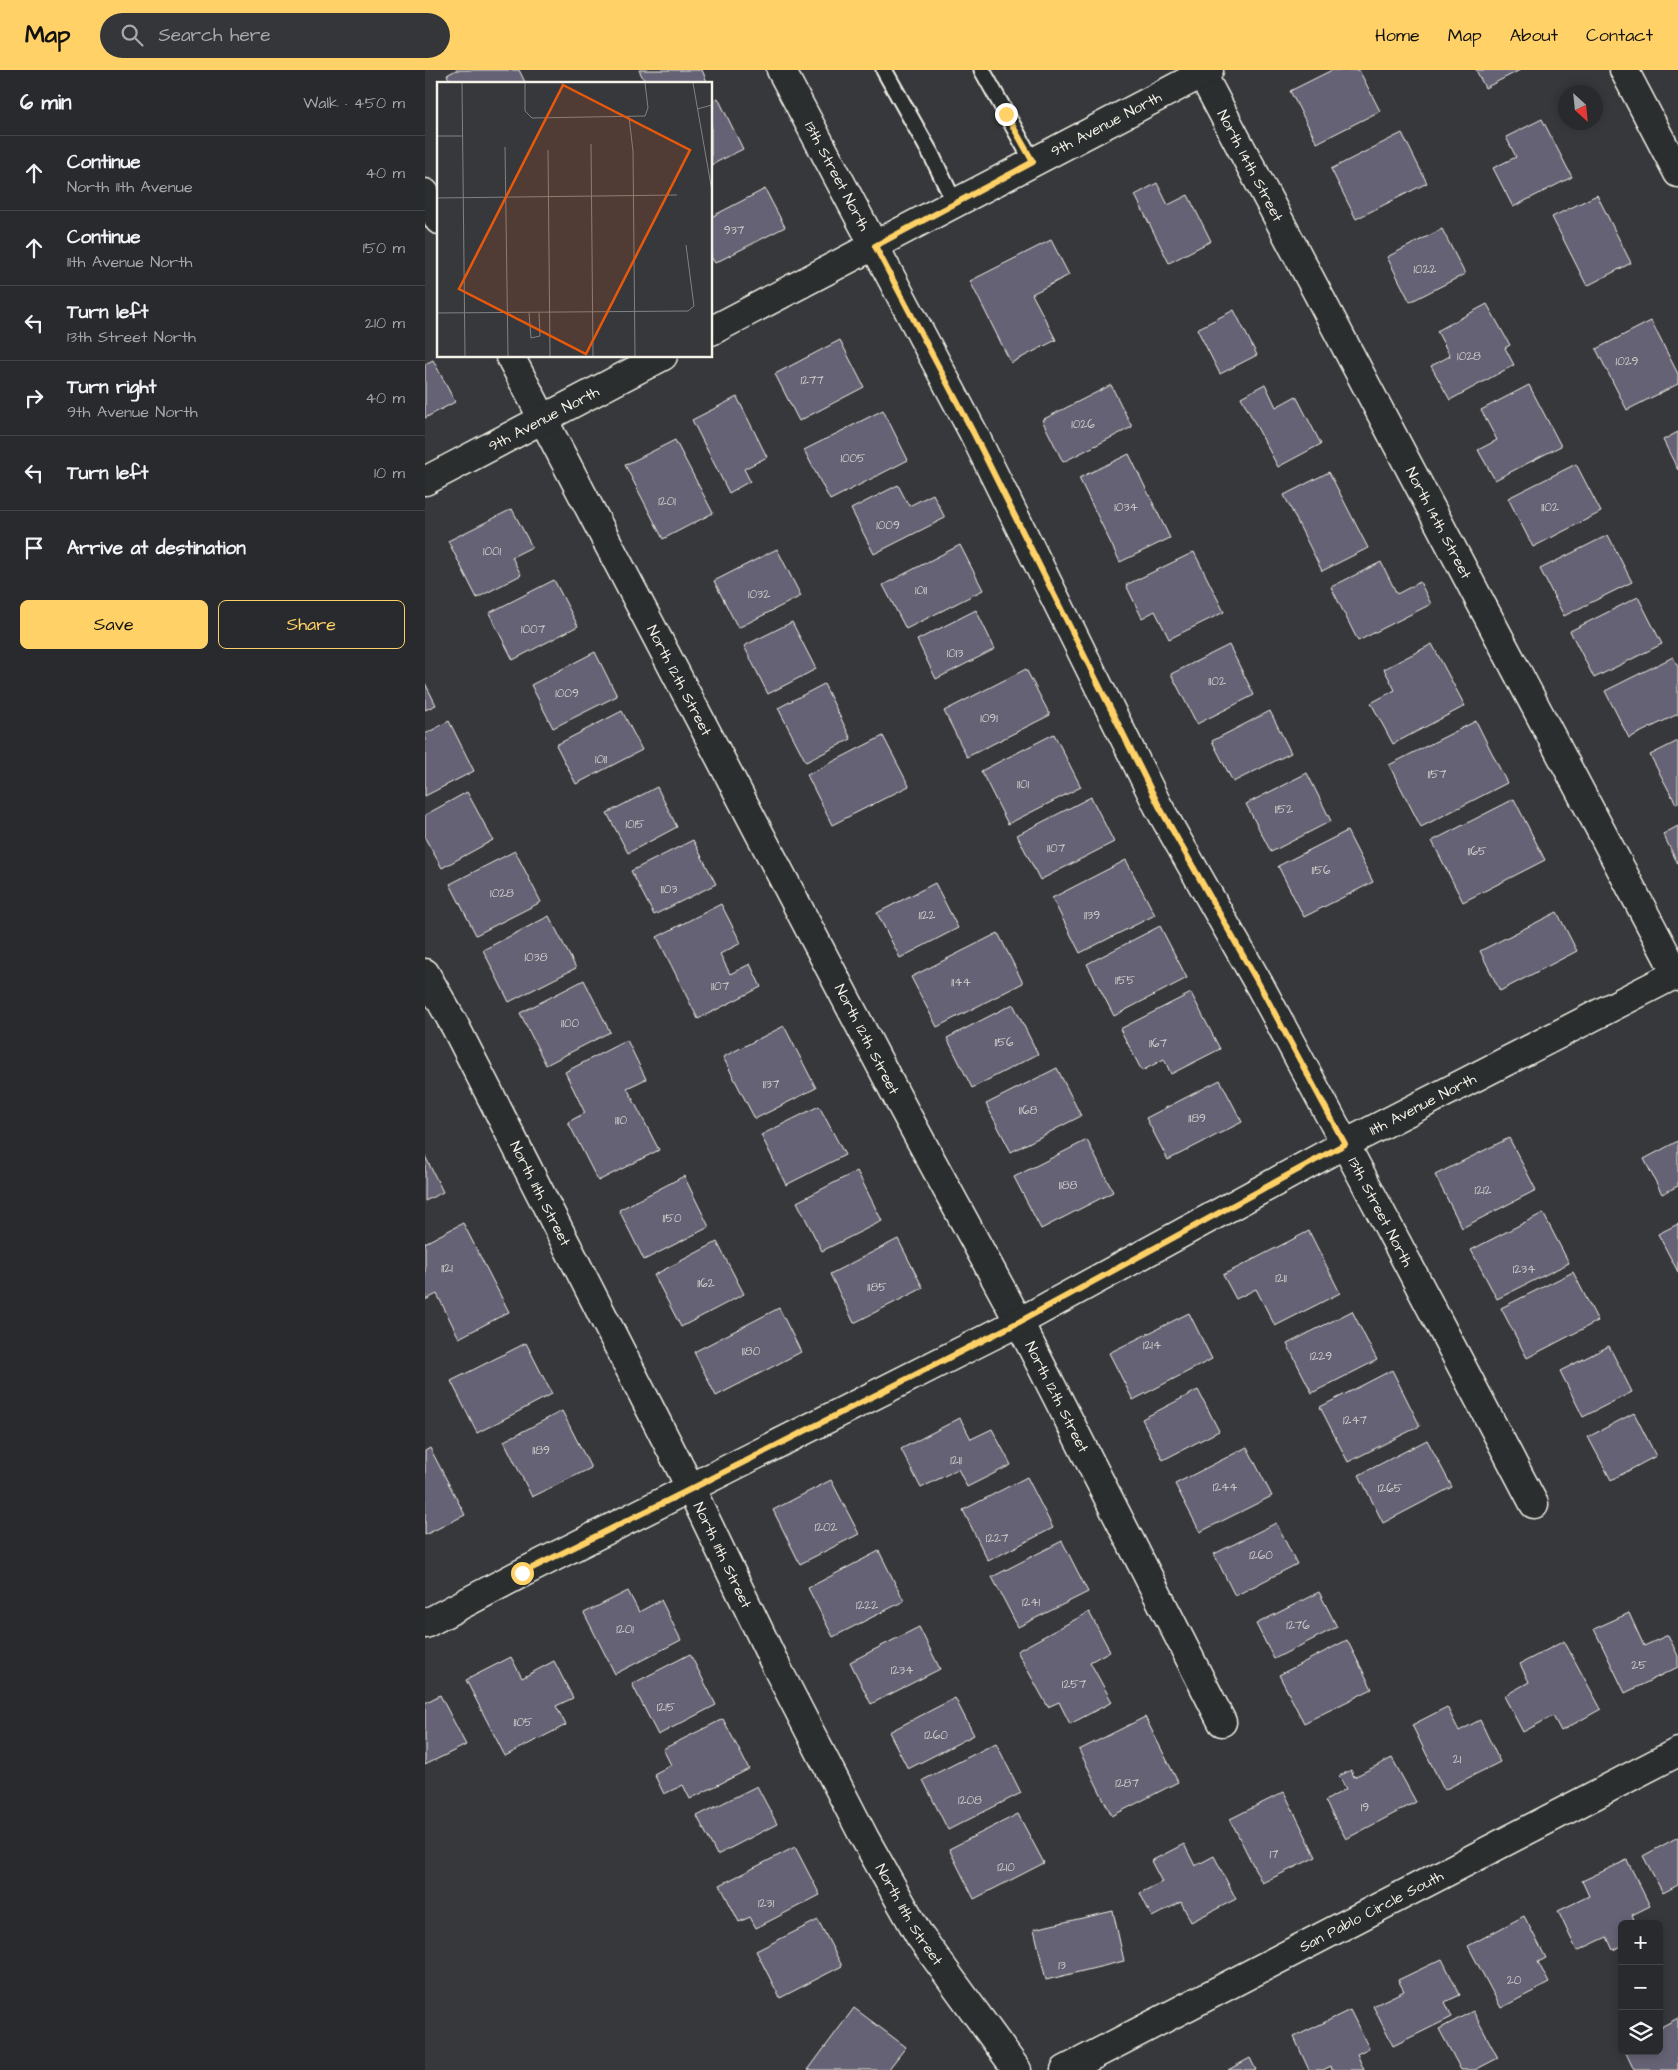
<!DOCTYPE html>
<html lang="en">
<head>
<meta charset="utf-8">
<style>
	body { margin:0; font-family:"Architects Daughter",sans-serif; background:#343639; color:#f1f3f6 }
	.controls { position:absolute; right:15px; bottom:15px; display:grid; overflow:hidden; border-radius:8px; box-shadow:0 2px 8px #0003 }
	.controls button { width:45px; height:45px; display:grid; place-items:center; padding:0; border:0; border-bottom:1px solid #444649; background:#282a2d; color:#f1f3f6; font:25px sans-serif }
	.compass { position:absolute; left:1133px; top:15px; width:45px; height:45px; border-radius:50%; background:#282a2d; box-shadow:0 2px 8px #0003; rotate:153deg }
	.stop { position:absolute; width:15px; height:15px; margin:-11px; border:4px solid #ffd166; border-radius:50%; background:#fff }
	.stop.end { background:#ffd166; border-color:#fff; box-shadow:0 1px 5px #0008 }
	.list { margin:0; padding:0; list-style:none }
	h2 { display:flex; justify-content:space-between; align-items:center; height:65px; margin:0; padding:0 20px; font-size:21px }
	h2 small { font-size:16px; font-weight:400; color:#a5a7aa }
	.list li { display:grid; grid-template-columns:32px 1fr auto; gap:15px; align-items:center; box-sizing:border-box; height:75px; padding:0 20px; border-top:1px solid #444649 }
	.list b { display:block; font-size:19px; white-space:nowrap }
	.list p { margin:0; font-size:16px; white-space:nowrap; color:#a5a7aa }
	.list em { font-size:16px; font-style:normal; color:#a5a7aa }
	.actions { display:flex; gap:10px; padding:15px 20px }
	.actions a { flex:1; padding:11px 0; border:1px solid #ffd166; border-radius:8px; text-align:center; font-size:18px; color:#ffd166 }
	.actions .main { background:#ffd166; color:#111 }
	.icon { flex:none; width:28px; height:28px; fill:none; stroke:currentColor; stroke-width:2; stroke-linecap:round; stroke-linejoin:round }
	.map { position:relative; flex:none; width:1253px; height:2000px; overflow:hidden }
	header { display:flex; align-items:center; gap:30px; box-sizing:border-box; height:70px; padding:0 25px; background:#ffd166; color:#111 }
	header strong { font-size:24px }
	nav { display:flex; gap:28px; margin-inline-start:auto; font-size:18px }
	.search { width:350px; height:45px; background:#343639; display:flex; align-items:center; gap:12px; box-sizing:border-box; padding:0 18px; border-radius:28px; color:#a5a7aa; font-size:19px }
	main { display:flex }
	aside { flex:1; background:#282a2d }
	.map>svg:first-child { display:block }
</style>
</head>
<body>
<header>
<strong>Map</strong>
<div class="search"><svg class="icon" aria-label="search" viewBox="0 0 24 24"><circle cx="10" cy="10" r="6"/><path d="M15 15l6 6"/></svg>Search here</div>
<nav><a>Home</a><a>Map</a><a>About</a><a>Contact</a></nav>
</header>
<main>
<aside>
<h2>6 min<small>Walk · 450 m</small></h2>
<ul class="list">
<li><svg class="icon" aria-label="ahead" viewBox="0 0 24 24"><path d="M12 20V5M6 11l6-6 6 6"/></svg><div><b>Continue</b><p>North 11th Avenue</p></div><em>40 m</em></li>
<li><svg class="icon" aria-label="ahead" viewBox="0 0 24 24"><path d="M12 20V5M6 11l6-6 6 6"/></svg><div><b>Continue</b><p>11th Avenue North</p></div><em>150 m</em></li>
<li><svg class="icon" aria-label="left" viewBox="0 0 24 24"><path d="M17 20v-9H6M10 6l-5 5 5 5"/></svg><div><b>Turn left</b><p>13th Street North</p></div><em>210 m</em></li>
<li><svg class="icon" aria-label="right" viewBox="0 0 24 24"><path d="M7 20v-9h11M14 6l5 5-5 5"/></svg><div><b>Turn right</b><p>9th Avenue North</p></div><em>40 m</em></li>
<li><svg class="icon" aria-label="left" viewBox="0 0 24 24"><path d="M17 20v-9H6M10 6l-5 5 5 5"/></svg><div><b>Turn left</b></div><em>10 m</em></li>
<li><svg class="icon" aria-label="arrive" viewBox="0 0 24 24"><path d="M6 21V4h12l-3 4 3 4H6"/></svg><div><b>Arrive at destination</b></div></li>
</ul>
<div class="actions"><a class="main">Save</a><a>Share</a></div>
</aside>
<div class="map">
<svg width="1253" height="2000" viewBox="0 0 1253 2000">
	<rect width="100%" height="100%" fill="#36383c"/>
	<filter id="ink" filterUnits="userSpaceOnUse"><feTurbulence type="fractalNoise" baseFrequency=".02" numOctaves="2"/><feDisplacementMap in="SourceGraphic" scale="10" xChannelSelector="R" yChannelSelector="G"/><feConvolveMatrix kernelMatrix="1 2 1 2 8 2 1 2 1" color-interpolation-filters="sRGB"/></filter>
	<g filter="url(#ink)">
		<path fill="#666274" stroke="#f4f1e8" d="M31,0H94L101,14H27L22,5Z
			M214,0H277L283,14H221Z
			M907,0H934L955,41L892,73L865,21Z
			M1051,0H1095L1060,18Z
			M293,28L318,79L286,95V31Z
			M1117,49L1147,107L1088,137L1068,98L1091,87L1081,67Z
			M977,63L1002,113L931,149L906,99Z
			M732,113L743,135L763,125L786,171L744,193L710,125Z
			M340,119L360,157L290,193L286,187V147Z
			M1172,125L1206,193L1162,216L1127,147Z
			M1017,159L1040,204L985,232L962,187Z
			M626,170L644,205L607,224L631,270L586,293L545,211Z
			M1062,234L1085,275L1080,278L1089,295L1025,330L1006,296L1025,286L1012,261Z
			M809,240L832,285L795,304L772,259Z
			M1226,251L1253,304V314L1202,340L1171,279Z
			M415,270L439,317L374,351L350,304Z
			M8,290L30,332L0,348V294Z
			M840,314L851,337L871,326L896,374L853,397L816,327Z
			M686,315L707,357L638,392L617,350Z
			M1104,315L1136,376L1070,410L1053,380L1072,370L1056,340Z
			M312,327L342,387L319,399L325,411L304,423L267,350Z
			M458,340L483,390L405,430L379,380Z
			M1253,362V400L1238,370Z
			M250,370L288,443L238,469L200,395Z
			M704,384L745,468L695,492L654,408Z
			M1151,394L1176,442L1108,477L1083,428Z
			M904,402L943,478L897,501L859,425Z
			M473,415L484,436L508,424L520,448L449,484L426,439Z
			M87,439L107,477L87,487L96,505L52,528L23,471Z
			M1183,465L1207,512L1139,546L1115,499Z
			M535,475L558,520L481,559L458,515Z
			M352,479L376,526L313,558L289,511Z
			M769,482L799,542L744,569L730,541L717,548L701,515Z
			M956,492L972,524L995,512L1006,534L933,571L906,517Z
			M129,510L153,556L88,590L64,543Z
			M1213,527L1237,574L1169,608L1145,561Z
			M551,540L570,579L511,609L492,570Z
			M367,552L391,599L343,624L319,576Z
			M1007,574L1040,636L968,674L946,633L970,620L959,599Z
			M804,575L829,625L772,654L746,604Z
			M170,582L192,626L128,658L106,615Z
			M1248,587L1253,597V644L1204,668L1180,621Z
			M601,599L625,645L542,687L519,641Z
			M0,613L11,635L0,640Z
			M399,614L426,669L381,692L353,638Z
			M197,641L217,680L151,714L131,675Z
			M845,641L866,683L808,712L787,671Z
			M24,651L49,701L0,726V664Z
			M1051,651L1082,713L996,757L964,695Z
			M629,664L656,717L583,754L556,701Z
			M458,666L484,716L407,755L382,705Z
			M1253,671V733L1251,734L1225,685Z
			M882,703L906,751L846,782L821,734Z
			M232,717L252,757L203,783L182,743Z
			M42,722L68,770L17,798L0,768V745Z
			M666,727L689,772L615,810L592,765Z
			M1089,729L1120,790L1038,832L1007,771Z
			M1253,756V794L1238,764Z
			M922,761L948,812L879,847L853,796Z
			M268,770L291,814L229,845L206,801Z
			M90,781L116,832L51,865L25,814Z
			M701,790L730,845L655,883L627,828Z
			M510,813L533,858L475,888L452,843Z
			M296,834L316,873L295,884L305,904L325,894L336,917L273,949L232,867Z
			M1132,842L1152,881L1075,921L1055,881Z
			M124,846L151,898L84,932L58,880Z
			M735,856L762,908L689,946L662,894Z
			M573,863L598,913L512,957L486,907Z
			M159,910L185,962L121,995L95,943Z
			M766,923L795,979L746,1004L739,989L717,1001L695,959Z
			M588,934L613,984L547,1018L522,968Z
			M359,956L391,1018L330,1049L298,987Z
			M202,970L221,1009L202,1018L234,1080L173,1111L143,1052L160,1043L140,1002Z
			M632,998L656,1046L586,1082L561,1034Z
			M795,1010L817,1052L743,1090L721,1048Z
			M394,1036L420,1085L361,1115L336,1065Z
			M1084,1068L1111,1120L1037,1158L1010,1105Z
			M662,1070L688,1122L616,1159L589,1107Z
			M1253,1071V1116L1237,1124L1219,1089Z
			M0,1086L18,1122L0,1131Z
			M432,1101L457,1151L397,1181L372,1132Z
			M259,1106L284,1157L219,1190L194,1140Z
			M1118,1143L1144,1193L1072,1229L1046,1180Z
			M38,1153L84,1242L34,1268L12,1224L0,1230V1173Z
			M1253,1154V1202L1233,1164Z
			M884,1161L915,1223L850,1256L831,1219L811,1229L798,1205Z
			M473,1169L498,1218L429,1253L405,1204Z
			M292,1172L319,1224L256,1257L229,1205Z
			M1148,1202L1173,1251L1102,1288L1076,1238Z
			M354,1238L376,1282L291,1326L269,1282Z
			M927,1241L952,1290L887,1323L862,1274Z
			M764,1243L787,1289L708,1330L684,1283Z
			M101,1273L127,1324L52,1363L26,1311Z
			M1184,1276L1207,1322L1158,1347L1135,1301Z
			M967,1300L995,1356L923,1392L895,1337Z
			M773,1320L794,1361L738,1390L717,1349Z
			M137,1341L166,1398L107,1427L79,1371Z
			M1209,1343L1231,1386L1186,1410L1163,1367Z
			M535,1348L546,1369L567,1359L586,1395L542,1417L533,1399L496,1418L476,1379Z
			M1002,1370L1027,1417L958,1453L934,1405Z
			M822,1377L847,1426L775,1462L750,1414Z
			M5,1378L40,1445L0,1465V1381Z
			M602,1407L628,1458L563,1491L538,1440Z
			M406,1410L434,1464L375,1494L348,1440Z
			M851,1453L872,1494L810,1526L789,1484Z
			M637,1471L663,1522L593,1557L567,1507Z
			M454,1481L479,1531L408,1567L383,1518Z
			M203,1521L214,1542L236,1530L256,1570L190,1604L159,1543Z
			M894,1522L912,1557L849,1589L831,1554Z
			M664,1542L685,1581L665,1592L687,1632L645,1654L634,1632L623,1637L592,1581Z
			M1204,1543L1219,1576L1243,1565L1253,1586V1597L1200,1623L1169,1559Z
			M494,1557L515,1599L446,1634L425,1592Z
			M922,1570L947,1619L879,1653L854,1605Z
			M1139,1571L1176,1639L1136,1661L1128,1646L1098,1662L1079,1626L1104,1612L1095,1594Z
			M265,1584L291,1635L233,1665L207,1614Z
			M86,1587L97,1608L129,1591L148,1628L131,1636L141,1655L80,1686L41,1610Z
			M15,1625L41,1675L0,1695V1633Z
			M530,1628L549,1665L483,1699L464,1662Z
			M1022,1637L1034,1661L1055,1650L1075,1692L1019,1720L987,1655Z
			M720,1647L753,1712L687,1746L654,1680Z
			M298,1649L324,1699L265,1729L258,1715L239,1724L229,1704L246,1695L238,1679Z
			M571,1673L596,1723L523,1760L498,1710Z
			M967,1688L991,1732L921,1769L900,1731L921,1719L914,1706L926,1700L929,1707Z
			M332,1716L352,1754L292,1785L272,1746Z
			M859,1722L891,1787L837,1813L805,1749Z
			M593,1744L619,1793L549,1829L524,1779Z
			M1253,1767V1815L1238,1823L1218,1786Z
			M759,1774L770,1796L789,1786L811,1829L766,1852L756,1832L727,1847L715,1823L737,1812L726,1791Z
			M370,1777L395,1825L331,1858L325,1847L314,1852L295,1815Z
			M1202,1790L1225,1836L1207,1845L1211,1854H1197V1876L1188,1880L1182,1867L1152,1881L1133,1841L1164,1826L1157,1811Z
			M688,1841L699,1891L621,1910L609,1859Z
			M1099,1846L1121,1888L1113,1892L1124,1913L1076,1938L1043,1876Z
			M393,1850L417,1896L355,1928L331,1881Z
			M1017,1889L1035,1925L1020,1932L1027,1947L968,1976L948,1936L979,1921L973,1910Z
			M429,1938L481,1977L463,2000H383Z
			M925,1940L944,1978L932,1984L939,2000H907L906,1996L898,2000H884L869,1967Z
			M1048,1941L1073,1988L1050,2000H1036L1014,1959Z
			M1253,1948V2000H1209L1200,1981H1234V1958Z
			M825,1988L831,2000H803Z"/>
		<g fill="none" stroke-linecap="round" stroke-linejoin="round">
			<g stroke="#f4f1e8" stroke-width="19">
				<path id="lane" d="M459,0L507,86L530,134
					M557,0L608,92"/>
			</g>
			<g stroke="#f4f1e8" stroke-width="31">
				<g id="street">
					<path id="s1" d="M356,0L548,362L733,736L835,916L920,1074L1109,1434"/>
					<path id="s2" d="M775,0L1253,907"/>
					<path d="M0,123L14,150"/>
					<path id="s3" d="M286,261L784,0"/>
					<path id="s4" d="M85,286L479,1040L594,1252L797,1652"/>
					<path id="s5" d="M0,411L238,286"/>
					<path id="s6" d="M0,903L30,956L266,1419L350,1594L439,1767L494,1865L592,2000"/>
					<path id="s7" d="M0,1554L97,1503L594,1252L920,1074L1253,903"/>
					<path id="s8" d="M640,2000L1253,1682"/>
				</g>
			</g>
			<g stroke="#f4f1e8" stroke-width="31">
				<path id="secondary" d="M1199,0L1253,103"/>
			</g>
			<use href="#lane" stroke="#2a2d2e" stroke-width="15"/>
			<use href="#street" stroke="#2a2d2e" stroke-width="28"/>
			<use href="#secondary" stroke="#2a2d2e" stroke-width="28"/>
		</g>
	</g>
	<g fill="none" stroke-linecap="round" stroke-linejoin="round" filter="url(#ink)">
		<path stroke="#ffd166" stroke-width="6" d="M97,1503L266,1419L594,1252L920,1074L835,916L734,736L548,362L450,176L608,92L581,44"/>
	</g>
	<g text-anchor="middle" stroke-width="5" stroke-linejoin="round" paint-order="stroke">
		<g font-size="12" fill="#d0cdcb">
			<text x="309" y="164">937</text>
			<text x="1000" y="203">1022</text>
			<text x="1044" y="290">1028</text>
			<text x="1202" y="295">1029</text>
			<text x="387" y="314">1277</text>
			<text x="658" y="358">1026</text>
			<text x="428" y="392">1005</text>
			<text x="242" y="435">1201</text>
			<text x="701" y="441">1034</text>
			<text x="1125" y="441">1102</text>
			<text x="463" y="459">1009</text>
			<text x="67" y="485">1001</text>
			<text x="496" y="524">1011</text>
			<text x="334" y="528">1032</text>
			<text x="108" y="563">1007</text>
			<text x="530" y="587">1013</text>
			<text x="792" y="615">1102</text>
			<text x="142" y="627">1009</text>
			<text x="564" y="652">1091</text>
			<text x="176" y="693">1011</text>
			<text x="1012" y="708">1157</text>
			<text x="598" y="718">1101</text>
			<text x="859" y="743">1152</text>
			<text x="210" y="758">1015</text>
			<text x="631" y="782">1107</text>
			<text x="1052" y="785">1165</text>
			<text x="896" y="804">1156</text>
			<text x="244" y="823">1103</text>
			<text x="77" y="827">1028</text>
			<text x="502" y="849">1122</text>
			<text x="667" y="849">1139</text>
			<text x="111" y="891">1038</text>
			<text x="700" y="914">1155</text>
			<text x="536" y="916">1144</text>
			<text x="295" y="920">1107</text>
			<text x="145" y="957">1100</text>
			<text x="579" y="976">1156</text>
			<text x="733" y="977">1167</text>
			<text x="346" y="1018">1137</text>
			<text x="603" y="1044">1168</text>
			<text x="772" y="1052">1189</text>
			<text x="196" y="1054">1110</text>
			<text x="643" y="1119">1188</text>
			<text x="1058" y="1124">1212</text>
			<text x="247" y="1152">1150</text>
			<text x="22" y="1202">1121</text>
			<text x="1099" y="1203">1234</text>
			<text x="856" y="1212">1211</text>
			<text x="281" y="1217">1162</text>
			<text x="452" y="1221">1185</text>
			<text x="727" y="1279">1214</text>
			<text x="326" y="1285">1180</text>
			<text x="896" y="1290">1229</text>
			<text x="930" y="1354">1247</text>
			<text x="116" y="1384">1189</text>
			<text x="531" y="1394">1211</text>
			<text x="800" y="1421">1244</text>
			<text x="965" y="1422">1265</text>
			<text x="401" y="1461">1202</text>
			<text x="572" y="1472">1227</text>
			<text x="836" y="1489">1260</text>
			<text x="606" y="1536">1241</text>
			<text x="442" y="1539">1222</text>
			<text x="873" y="1559">1276</text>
			<text x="200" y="1563">1201</text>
			<text x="1214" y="1599">25</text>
			<text x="477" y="1604">1234</text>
			<text x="649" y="1618">1257</text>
			<text x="241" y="1641">1215</text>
			<text x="98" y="1656">1105</text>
			<text x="511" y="1669">1260</text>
			<text x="1032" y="1693">21</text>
			<text x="702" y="1717">1287</text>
			<text x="545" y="1734">1208</text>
			<text x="940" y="1741">19</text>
			<text x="849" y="1788">17</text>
			<text x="581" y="1801">1210</text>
			<text x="341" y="1837">1231</text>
			<text x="637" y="1899">13</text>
			<text x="1089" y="1914">20</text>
		</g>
		<g font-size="15" fill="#f4f1e8" stroke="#2a2d2e">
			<text dy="5" stroke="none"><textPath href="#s3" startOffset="446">9th Avenue North</textPath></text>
			<text dy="5" stroke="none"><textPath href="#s2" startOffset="108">North 14th Street</textPath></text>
			<text dy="5" stroke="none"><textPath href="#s1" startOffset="120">13th Street North</textPath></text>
			<text dy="5" stroke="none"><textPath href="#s5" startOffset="134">9th Avenue North</textPath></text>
			<text dy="5" stroke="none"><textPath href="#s2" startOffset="512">North 14th Street</textPath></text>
			<text dy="5" stroke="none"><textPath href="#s4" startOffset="366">North 12th Street</textPath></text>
			<text dy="5" stroke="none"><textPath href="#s4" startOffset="771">North 12th Street</textPath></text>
			<text dy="5" stroke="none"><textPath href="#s7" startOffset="1125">11th Avenue North</textPath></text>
			<text dy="5" stroke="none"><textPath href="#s6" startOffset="249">North 11th Street</textPath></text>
			<text dy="5" stroke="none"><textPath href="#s1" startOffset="1290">13th Street North</textPath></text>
			<text dy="5" stroke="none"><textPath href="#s4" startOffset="1176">North 12th Street</textPath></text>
			<text dy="5" stroke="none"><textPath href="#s6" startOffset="654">North 11th Street</textPath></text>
			<text dy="5" stroke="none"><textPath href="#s8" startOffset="345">San Pablo Circle South</textPath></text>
			<text dy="5" stroke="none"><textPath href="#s6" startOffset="1059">North 11th Street</textPath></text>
		</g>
	</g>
	<g transform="translate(12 12)">
		<rect width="275" height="275" fill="#36383c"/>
		<path fill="none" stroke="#828281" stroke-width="1" d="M25,1L28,274M88,1V29L95,36L208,34L211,26L208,1M256,1L275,109M260,27L275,23M192,35L196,69L198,274M0,54H26M154,62L156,274M68,65L71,274M111,68L113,274M0,116L240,113M0,231L251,229L257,224L249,163M92,231L94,256L103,254L102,231"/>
		<path fill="#e8590c" fill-opacity="0.15" stroke="#e8590c" stroke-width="2.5" d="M126,3L253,68L149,272L22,207Z"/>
		<rect width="275" height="275" fill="none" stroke="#f4f1e8" stroke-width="2.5"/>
	</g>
</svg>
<div class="controls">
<button>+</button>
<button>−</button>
<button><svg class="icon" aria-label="layers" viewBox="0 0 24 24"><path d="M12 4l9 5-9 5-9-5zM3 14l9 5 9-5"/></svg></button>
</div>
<svg class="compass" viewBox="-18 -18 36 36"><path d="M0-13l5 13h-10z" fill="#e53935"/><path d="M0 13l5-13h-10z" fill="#a5a7aa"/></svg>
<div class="stop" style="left:97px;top:1503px"></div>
<div class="stop end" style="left:581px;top:44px"></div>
</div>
</main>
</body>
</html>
